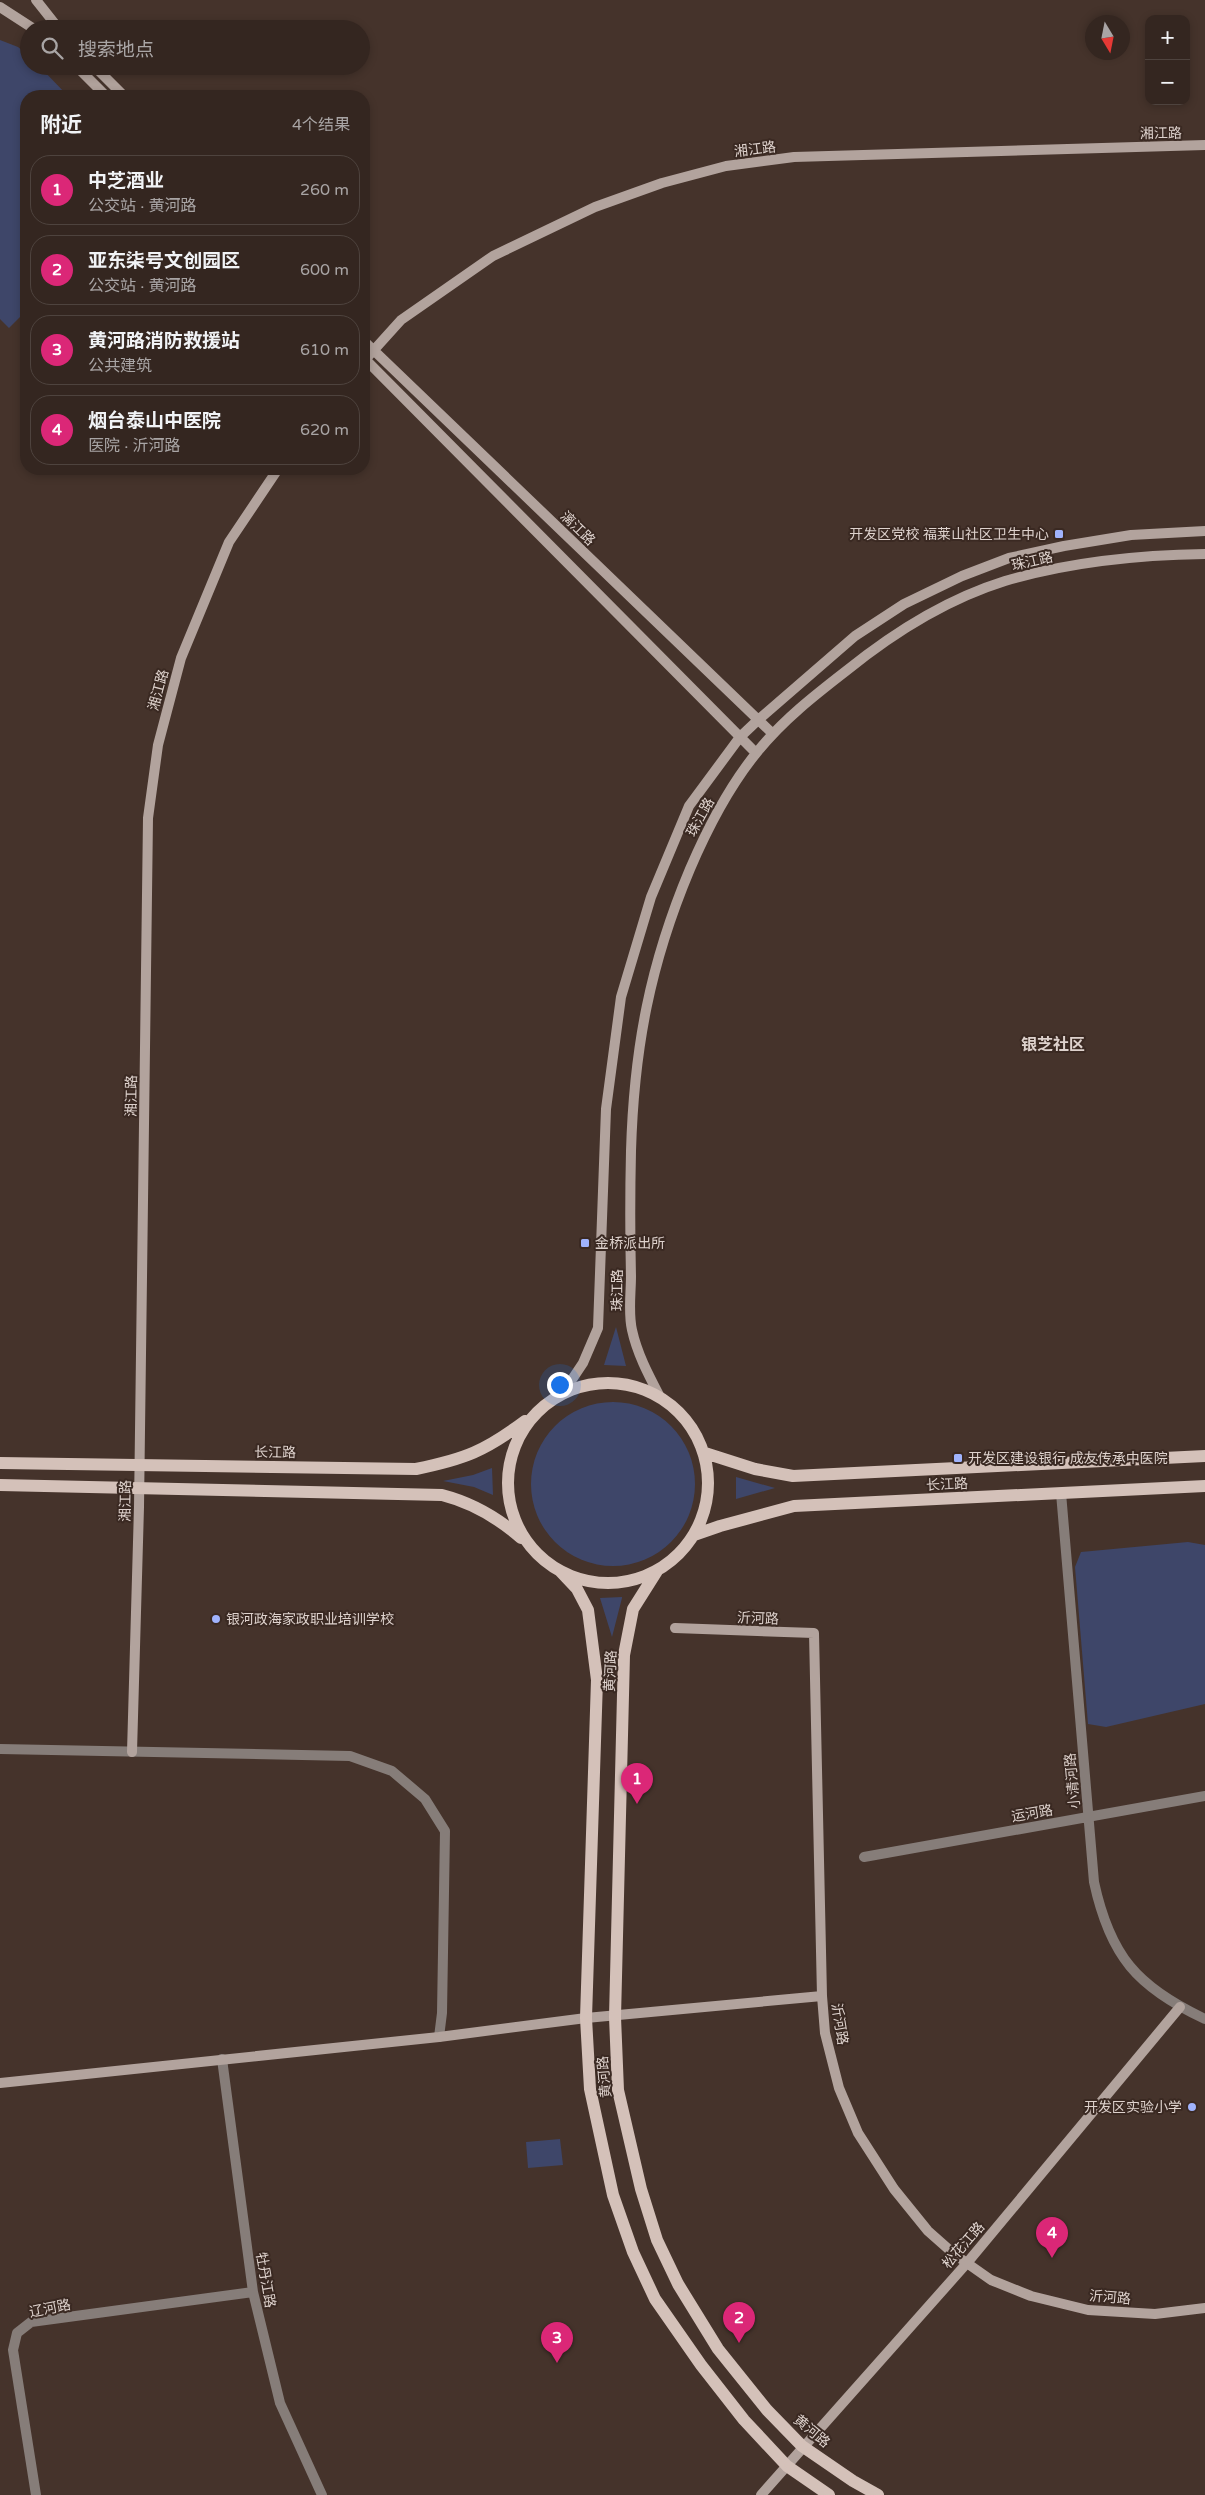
<!DOCTYPE html>
<html lang="zh">
<head>
<meta charset="utf-8">
<style>
	body { margin:0; font-family:"Varela Round","Noto Sans SC",sans-serif; background:#3f322d; color:#f1f3f6 }
	.controls { position:absolute; right:15px; top:15px; display:grid; overflow:hidden; border-radius:10px; box-shadow:0 2px 8px #0003 }
	.controls button { width:45px; height:45px; display:grid; place-items:center; padding:0; border:0; border-bottom:1px solid #4e433e; background:#342620; color:#f1f3f6; font:25px sans-serif }
	.compass { position:absolute; left:1085px; top:15px; width:45px; height:45px; border-radius:50%; background:#342620; box-shadow:0 2px 8px #0003; rotate:170deg }
	.you { position:absolute; left:559px; top:1384px; width:18px; height:18px; margin:-12px; border:4px solid #fff; border-radius:50%; background:#1a73e8; box-shadow:0 0 0 8px #1a73e833 }
	.badge { display:grid; place-items:center; width:32px; height:32px; border-radius:50%; background:#db2777; color:#fff; font-size:16px; font-weight:700 }
	.pin { position:absolute; translate:-50% -41px; filter:drop-shadow(0 1px 2px #0008) }
	.pin::after { content:''; position:absolute; top:26px; width:18px; height:15px; background:inherit; clip-path:polygon(0 0,100% 0,50% 100%) }
	.list { margin:0; padding:0; list-style:none }
	h2 { display:flex; justify-content:space-between; align-items:center; height:65px; margin:0; padding:0 20px; font-size:21px }
	h2 small { font-size:16px; font-weight:400; color:#a9a5a5 }
	.list li { display:grid; grid-template-columns:32px 1fr auto; gap:15px; align-items:center; box-sizing:border-box; height:70px; margin:0 10px 10px; padding:0 10px; border:1px solid #4e433e; border-radius:20px }
	.list b { display:block; font-size:19px; white-space:nowrap }
	.list p { margin:0; font-size:16px; white-space:nowrap; color:#a9a5a5 }
	.list em { font-size:16px; font-style:normal; color:#a9a5a5 }
	.icon { flex:none; width:28px; height:28px; fill:none; stroke:currentColor; stroke-width:2; stroke-linecap:round; stroke-linejoin:round }
	.map { position:relative; flex:none; width:1205px; height:2495px; overflow:hidden }
	.search { position:absolute; background:#342620; box-shadow:0 2px 8px #0003; left:20px; top:20px; width:350px; height:55px; display:flex; align-items:center; gap:12px; box-sizing:border-box; padding:0 18px; border-radius:28px; color:#a9a5a5; font-size:19px }
	.panel { position:absolute; background:#342620; box-shadow:0 2px 8px #0003; left:20px; top:90px; width:350px; height:385px; border-radius:20px }
	.map>svg:first-child { display:block }
</style>
</head>
<body>
<div class="map">
<svg width="1205" height="2495" viewBox="0 0 1205 2495">
	<rect width="100%" height="100%" fill="#45332b"/>
	<path fill="#3e4669" d="M0,40L18,47L29,56V66H39L68,96H26V311L9,328L0,319Z
		M616,1327L626,1366L604,1365Z
		M531 1484a82 82 0 1 1 164 0a82 82 0 1 1-164 0Z
		M492,1468L493,1495L474,1487L443,1481L473,1475Z
		M736,1477L775,1488L736,1499Z
		M1188,1542L1205,1545V1704L1106,1727L1088,1724L1075,1567L1081,1552Z
		M622,1597V1598L612,1637L600,1598Z
		M560,2139L563,2165L528,2168L526,2142Z"/>
	<g fill="none" stroke-linecap="round" stroke-linejoin="round">
		<path stroke="#867d79" stroke-width="10" d="M1061,1493L1094,1882C1110,1956 1137,1987 1205,2019
			M0,1749L350,1756L392,1771L425,1799L445,1831L442,2013L439,2037
			M864,1857L1205,1796
			M222,2059L253,2292L280,2403L322,2495
			M36,2495L13,2350L17,2333L31,2322L253,2292"/>
		<path stroke="#b2a39d" stroke-width="10" d="M36,0L59,29
			M0,7L34,29
			M76,66L106,96
			M94,66L124,96
			M364,341L773,734
			M364,358L756,753
			M364,361L401,320L493,256L595,207L662,183L726,166L794,157L1205,145
			M563,1393L583,1363L598,1328L606,1109L621,997L651,897L689,806L740,737L758,720L855,636L904,604L962,576L1009,558L1064,546L1131,535L1205,531
			M659,1395C648,1374 637,1353 632,1330C628,1313 631,1293 631,1276C630,1235 630,1193 631,1151C634,1048 650,964 690,869C708,827 729,786 758,751C783,720 815,695 846,671C893,633 947,599 1005,581C1069,562 1138,555 1205,554
			M675,1628L814,1633L822,1996L825,2033L839,2088L858,2133L894,2189L928,2231L954,2254L991,2280L1031,2296L1088,2310L1155,2314L1205,2308
			M132,1752L139,1507L148,818L158,745L181,658L229,542L278,469
			M0,2083L439,2037L586,2018L822,1996
			M761,2495L967,2263L1180,2007"/>
		<path stroke="#d4c1b9" stroke-width="12" d="M508 1483a100 100 0 1 1 200 0a100 100 0 1 1-200 0Z
			M705,1453L755,1469L793,1476L1205,1456
			M0,1463L416,1469C465,1459 485,1451 525,1421
			M0,1485L442,1495C473,1503 497,1517 521,1538
			M694,1535L720,1526L794,1506L1205,1486
			M560,1571L577,1589L588,1610L597,1680L586,2018L590,2089L613,2195L633,2252L655,2299L701,2365L744,2420L787,2466L829,2495
			M657,1571L633,1609L624,1655L615,2017L618,2090L641,2189L657,2240L678,2284L718,2349L767,2410L802,2446L853,2481L878,2495"/>
	</g>
	<g fill="#a0b3fd" stroke="#3a2922" stroke-width="2">
		<rect x="1054" y="529" width="10" height="10" rx="2.5"/>
		<rect x="580" y="1238" width="10" height="10" rx="2.5"/>
		<rect x="953" y="1453" width="10" height="10" rx="2.5"/>
		<circle cx="216" cy="1619" r="5"/>
		<circle cx="1192" cy="2107" r="5"/>
	</g>
	<g text-anchor="middle" stroke-width="4" stroke-linejoin="round" paint-order="stroke">
		<g font-size="14" fill="#ded2cd" stroke="#3a2922">
			<text transform="translate(1161 133) rotate(-1)" y="5">湘江路</text>
			<text transform="translate(755 149) rotate(-7)" y="5">湘江路</text>
			<text transform="translate(578 528) rotate(44)" y="5">漓江路</text>
			<text transform="translate(1032 561) rotate(-13)" y="5">珠江路</text>
			<text transform="translate(158 690) rotate(-75)" y="5">湘江路</text>
			<text transform="translate(700 817) rotate(-61)" y="5">珠江路</text>
			<text transform="translate(131 1096) rotate(-89)" y="5">湘江路</text>
			<text transform="translate(617 1290) rotate(-90)" y="5">珠江路</text>
			<text transform="translate(275 1452) rotate(1)" y="5">长江路</text>
			<text transform="translate(947 1484) rotate(-3)" y="5">长江路</text>
			<text transform="translate(125 1501) rotate(-89)" y="5">湘江路</text>
			<text transform="translate(758 1618) rotate(2)" y="5">沂河路</text>
			<text transform="translate(610 1671) rotate(-87)" y="5">黄河路</text>
			<text transform="translate(1072 1781) rotate(-95)" y="5">小清河路</text>
			<text transform="translate(1032 1813) rotate(-10)" y="5">运河路</text>
			<text transform="translate(840 2024) rotate(81)" y="5">沂河路</text>
			<text transform="translate(604 2077) rotate(-95)" y="5">黄河路</text>
			<text transform="translate(963 2245) rotate(-49)" y="5">松花江路</text>
			<text transform="translate(266 2280) rotate(80)" y="5">牡丹江路</text>
			<text transform="translate(1110 2297) rotate(5)" y="5">沂河路</text>
			<text transform="translate(50 2308) rotate(-11)" y="5">辽河路</text>
			<text transform="translate(812 2431) rotate(40)" y="5">黄河路</text>
		</g>
		<g font-size="14" fill="#ded2cd" stroke="#3a2922" text-anchor="start">
			<text x="1049" y="539" text-anchor="end">开发区党校 福莱山社区卫生中心</text>
			<text x="595" y="1248">金桥派出所</text>
			<text x="968" y="1463">开发区建设银行 成友传承中医院</text>
			<text x="226" y="1624">银河政海家政职业培训学校</text>
			<text x="1182" y="2112" text-anchor="end">开发区实验小学</text>
		</g>
		<g font-size="16" font-weight="bold" fill="#ded2cd" stroke="#3a2922">
			<text x="1053" y="1050">银芝社区</text>
		</g>
	</g>
</svg>
<div class="controls">
<button>+</button>
<button>−</button>
</div>
<svg class="compass" viewBox="-18 -18 36 36"><path d="M0-13l5 13h-10z" fill="#e53935"/><path d="M0 13l5-13h-10z" fill="#a9a5a5"/></svg>
<div class="you"></div>
<div class="pin badge" style="left:637px;top:1804px">1</div>
<div class="pin badge" style="left:739px;top:2343px">2</div>
<div class="pin badge" style="left:557px;top:2363px">3</div>
<div class="pin badge" style="left:1052px;top:2258px">4</div>
<div class="search"><svg class="icon" aria-label="search" viewBox="0 0 24 24"><circle cx="10" cy="10" r="6"/><path d="M15 15l6 6"/></svg>搜索地点</div>
<section class="panel">
<h2>附近<small>4个结果</small></h2>
<ul class="list">
<li><span class="badge">1</span><div><b>中芝酒业</b><p>公交站 · 黄河路</p></div><em>260 m</em></li>
<li><span class="badge">2</span><div><b>亚东柒号文创园区</b><p>公交站 · 黄河路</p></div><em>600 m</em></li>
<li><span class="badge">3</span><div><b>黄河路消防救援站</b><p>公共建筑</p></div><em>610 m</em></li>
<li><span class="badge">4</span><div><b>烟台泰山中医院</b><p>医院 · 沂河路</p></div><em>620 m</em></li>
</ul>
</section>
</div>
</body>
</html>
